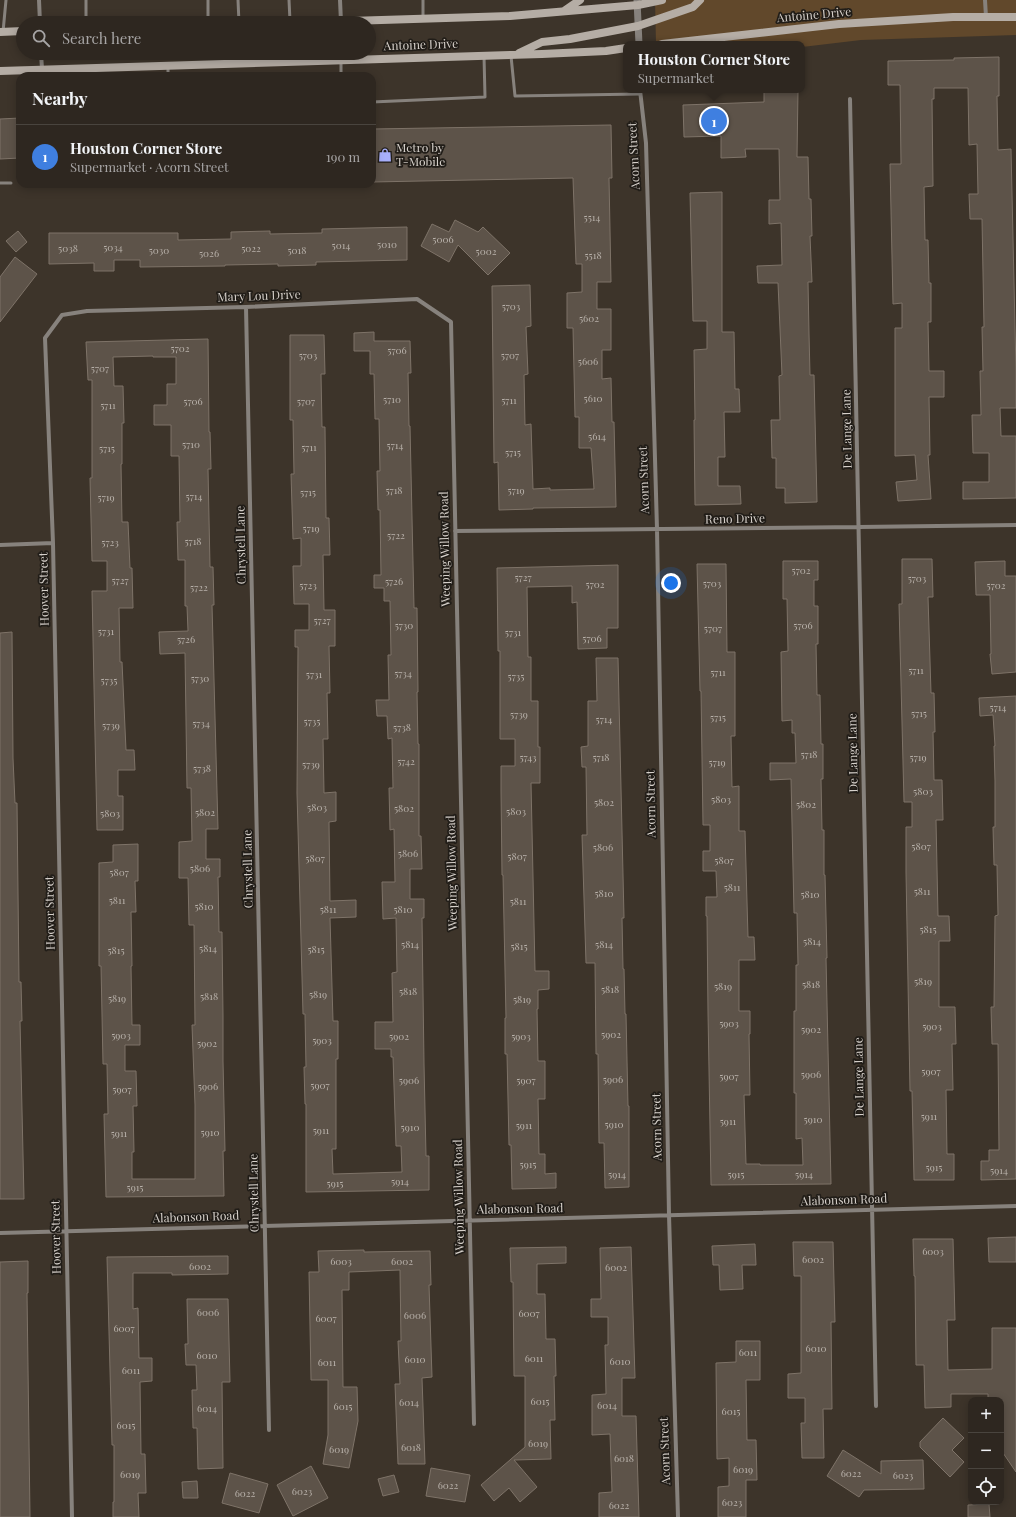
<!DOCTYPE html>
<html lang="en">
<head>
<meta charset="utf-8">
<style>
	body { margin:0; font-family:"Playfair Display",serif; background:#3a332d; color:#f1f3f6 }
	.controls { position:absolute; right:12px; bottom:12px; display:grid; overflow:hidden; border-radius:8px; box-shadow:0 2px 10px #0003 }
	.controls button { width:36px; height:36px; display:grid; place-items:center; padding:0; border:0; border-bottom:1px solid #49443e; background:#2e2720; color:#f1f3f6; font:20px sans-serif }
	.you { position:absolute; left:671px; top:583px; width:14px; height:14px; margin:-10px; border:3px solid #fff; border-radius:50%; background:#1a73e8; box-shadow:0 0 0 6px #1a73e833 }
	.badge { display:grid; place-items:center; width:26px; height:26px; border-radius:50%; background:#a8b0fc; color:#fff; font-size:13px; font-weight:700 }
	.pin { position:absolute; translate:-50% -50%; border:2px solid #fff; box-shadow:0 1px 4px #0006 }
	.popup { position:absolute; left:623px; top:41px; width:182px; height:52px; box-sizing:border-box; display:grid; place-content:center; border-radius:8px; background:#2e2720; filter:drop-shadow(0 1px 3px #0005); font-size:13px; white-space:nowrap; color:#a7a5a5 }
	.popup b { font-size:15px; color:#f1f3f6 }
	.popup::after { content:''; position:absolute; left:50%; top:100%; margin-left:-8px; border:8px solid transparent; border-top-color:#2e2720 }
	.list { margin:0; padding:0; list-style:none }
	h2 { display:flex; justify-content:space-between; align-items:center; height:52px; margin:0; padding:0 16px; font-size:17px }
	h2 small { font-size:13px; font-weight:400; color:#a7a5a5 }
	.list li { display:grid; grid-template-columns:26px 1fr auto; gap:12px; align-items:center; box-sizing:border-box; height:64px; padding:0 16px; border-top:1px solid #49443e }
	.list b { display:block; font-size:15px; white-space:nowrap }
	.list p { margin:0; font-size:13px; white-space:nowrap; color:#a7a5a5 }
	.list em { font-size:13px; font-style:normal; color:#a7a5a5 }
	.icon { flex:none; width:22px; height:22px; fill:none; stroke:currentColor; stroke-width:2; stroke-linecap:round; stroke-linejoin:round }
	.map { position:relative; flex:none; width:1016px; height:1517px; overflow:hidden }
	.search { position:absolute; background:#2e2720; box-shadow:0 2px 10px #0003; left:16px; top:16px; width:360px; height:44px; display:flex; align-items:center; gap:10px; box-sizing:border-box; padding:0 14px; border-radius:22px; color:#a7a5a5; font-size:15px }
	.panel { position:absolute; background:#2e2720; box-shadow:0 2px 10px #0003; left:16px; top:72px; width:360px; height:116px; border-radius:12px }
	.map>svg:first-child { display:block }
</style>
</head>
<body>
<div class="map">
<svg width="1016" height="1517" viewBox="0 0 1016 1517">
	<rect width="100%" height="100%" fill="#3d342a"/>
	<path fill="#61482b" d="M655,0H1016V35L861,40L802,47V44H656Z"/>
	<path fill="#5d5349" stroke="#7e7368" d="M999,57V96H997L998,150L1011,149L1016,371V408H1000L1001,436H1016V498L963,499V482H989V453H973L972,415H981L980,371H983L982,327H984L982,219H970L969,194H978L977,144L969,145L968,88H934V99H932L933,186L924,187L925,240H928L929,283H931V322H928L929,371H944V397H929L930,455H928L931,499L898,501L896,482L917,480L915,455L895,456V328H902V303L893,304L890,164H901L900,85H888V61L954,60V58Z
		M764,90H798L797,157H808L809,199H811L812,236H810L812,282H808L809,334L810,375H814L817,502L785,503V488H776V458H772L771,420H780L779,376L782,375L778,283H758L757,266L782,265L781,223L769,224V200H780L779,149H745L746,157L721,158V136L684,137L683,105L764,102Z
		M20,118V158L0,159V119Z
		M611,125L612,178H609L611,282H597V309H611V350H602V379L611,378L612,422H614L616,507L533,508V509L499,510L498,462L494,463L492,286L530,285L531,326L526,327L528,374L524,375L525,425L531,424L533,489L550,488V490L594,489L591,448H579V417H575L573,328H567V293L582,292V264H576L573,178L372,182V129Z
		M722,192V332H734L735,389H739L740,412H724L725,457H718V486H740L741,504L695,505L694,420H695L694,350L707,349V321H693L690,193Z
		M455,220L478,232L483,227L510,253L488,275L458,245L449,262L421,246L432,224L449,232Z
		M407,227V260L316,262V265L278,266V264L225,265V266L140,267V260H114V271H94V263L49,264V233H178V240L231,239V232L270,231V234L322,233V229Z
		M18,231L27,242L16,252L6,241Z
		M15,257L37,274L0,322V277Z
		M374,332V341H410L411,373H408L409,426H410L414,608H417L418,692H417L418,744H419V836H421L422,869H410V899H424V918H422L424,1064L426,1156H429V1190L306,1192V1104H305L304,1067H306L305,1014H303L297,793L298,647H295V630H309V604H294L293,566H301V538L293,539L291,474H294L293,420H290V335H324L325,374H321L322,427H325L326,518H329L330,555H323L324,610H335V646H329L330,693H327L328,739H323L324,793L336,792V821L329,822L330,901L356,900V917L330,918L333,1021H338V1059H336V1149H332L333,1174L402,1172L401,1146H396L393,1057H391V1049H375V1022H393L392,973L397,972L396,918L383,919L382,882H395L394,829L390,830L389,788H393L392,738L388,739L387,716H377L376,700H389L388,655H391L390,601H384V588H374V575H381L380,510H378L377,471H380L379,419H375L374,374H370V351H354V333Z
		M208,339L209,432H210L211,469H208L210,567H213L214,605H212L218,829H206V859H220V877H218L219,932H222L223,1016V1061L225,1151H223L224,1196L106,1197L104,1114H108L107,1064H103L101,966H99V863L113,862V845L138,844V881H135L136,912H131L132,966H131L132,1025H140V1045H125V1071H136L137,1106H133L134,1152H132V1179H195V1105L192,1025H195L194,925H189L188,878H179V842L192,841L191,788H187L185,653L160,654L159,632L188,631L187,606H185V560H178L177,522H180L179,456H171V425H154V405H167V384H176V357H153V356L113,357L114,386H123L124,423H122V464H121L122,522H128L130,568H132L133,608H119L120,662H122L126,750H134L135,770H118V796H123V830H97L92,591H107V561H92L90,478H92V380H88L86,342Z
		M902,559H932L933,597H928L931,693H934L935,732H933L934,780H942L943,820H936L938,916H949L950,941H939V1007H955L956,1044H952L953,1090H946L947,1154H954V1180H914L912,1091H910L906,872V827H912V802H904L899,604H902Z
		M783,561H818V580H814V606H818V644H816L817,695H820L821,744H823V779H821L822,830H824V875H825L827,958H826L831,1184L711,1185L708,1012L707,916H706V897H717L716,871H703V851H710V825H703L701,691H700L697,564H726L727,652H735V736H731L732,787L739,786V831H745L748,937H754L755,960H739V1011H750V1034H749L750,1095H744L746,1164H760V1165H803L802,1138L796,1139V1093H794V1011H796V965H798L797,913H794L791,779L770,780V763H796L795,733H792V720L782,721L781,652L788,651L787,599H783Z
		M1005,561V576H1016V672L992,674L990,654H991L990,595H976L975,562Z
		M618,565V628H607V648L578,649L577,602L572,603V586L527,587L528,657H531V701H538V747H540V783H531L535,971H549V989L538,990V1009H537L538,1061H545V1099H538L539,1154H545V1174L556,1173V1188L512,1189L511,1145H509L507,1054H505V1018H506L503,875H502L501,791V766H515V739H500V651H498L497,568Z
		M12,632L13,758L15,803H17L19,982H21L22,1021H20L24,1199H0V633Z
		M596,658H618L624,918H622L623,969H624L625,1014H626L628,1106H629V1187L605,1188L604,1143H599L598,1054H596L595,963H586L582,835H587L586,767H582L581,747L588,746V701H597Z
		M1016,696V1179L981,1180V1161H989V1150H999L998,1044H992L991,1007H994L995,916L998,915L997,865H994L993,827H995V781L994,746H995L993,715L980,716L979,698Z
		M1016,1237V1262H989L988,1238Z
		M913,1239H953L955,1320H947L948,1370L992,1369V1328H1016V1472L1001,1450V1400H988V1394H951V1407L925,1408L924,1365H916L915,1276H914Z
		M793,1242H833L835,1322H831L832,1409H823L824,1458H802L801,1423H805V1398H788V1374L801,1373V1276H794Z
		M755,1244L756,1265H742L743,1289L720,1290L719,1265H713L712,1246Z
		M566,1247V1263L537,1264V1294H545L546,1339H555L556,1376H554L555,1420H550L551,1459L514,1460L537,1487L520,1502L509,1488L494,1501L481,1485L525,1447V1376H514L513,1282H511L510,1248Z
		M631,1247L635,1378H622V1416H636L639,1517H599V1493L612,1492L610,1434L592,1435V1395L606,1394L605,1345H608V1317H591V1299H601L600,1248Z
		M364,1250V1252L430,1251L431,1285H429L432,1377L422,1378L425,1464H398L395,1384H400L398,1341H401L400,1270L349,1272V1290H342L343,1387H357L358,1421L349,1468L323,1464L328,1435V1380H311L309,1272H319L318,1251Z
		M228,1256V1274L172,1275V1273H133V1309L138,1308L139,1358H152V1381L140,1382L141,1454H145L146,1493H138L139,1517H113V1502H114V1445H112L107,1257Z
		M28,1261V1293H27L30,1517H0V1262Z
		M187,1299H228L230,1382H222L223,1468L198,1469L197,1428H193L192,1390H197L196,1365H186L185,1344H188Z
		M736,1341H760V1380H746L747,1440H756L757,1480H746V1517H718V1487L729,1486V1458L717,1459L716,1363L736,1362Z
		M943,1418L964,1438L952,1450L964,1462L950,1477L920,1447V1442Z
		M843,1450L881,1474V1461L923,1460L924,1489L864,1490L859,1497L827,1476Z
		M311,1466L328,1498L293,1516L277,1485Z
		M431,1468L470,1475L465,1502L426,1496Z
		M230,1473L268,1484L259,1513L222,1503Z
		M394,1475L399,1492L383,1496L378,1479Z
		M197,1481L198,1498H183L182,1482Z
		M989,1504L990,1517H968V1505Z"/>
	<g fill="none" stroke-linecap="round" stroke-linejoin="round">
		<path stroke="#87827d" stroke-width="3" d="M86,0V23
			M208,0V23
			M238,0L239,23
			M289,0L290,21
			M423,0V18
			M3,32L6,0
			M511,56L515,96L640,94
			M341,61V76
			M168,76V66
			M372,102L485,97L484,56
			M0,183H11"/>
		<path stroke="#87827d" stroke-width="4" d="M39,0L40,23
			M340,0L341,22
			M985,0L986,17
			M41,53L42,69
			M640,90L646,143L657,529L669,1215L678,1517
			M850,99L876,1406
			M246,307L269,1430
			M455,531L859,527L1016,525
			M0,545L53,543
			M0,1233L1016,1206
			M72,1517L53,543L45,338L62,315L87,311L246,307L417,299L451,322L474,1424"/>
		<path stroke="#87827d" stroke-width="7" d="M637,0L639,44"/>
		<path stroke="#b5ada5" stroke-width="8" d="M564,11L580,0
			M285,23L510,16L638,5L662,0
			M0,32L23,31
			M662,44L839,24L953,17H1016
			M519,53L542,42L570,39L638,26L693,7L700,0
			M0,71L542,54L606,51L626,48"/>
	</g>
	<defs>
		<g id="shop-bare" transform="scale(1.08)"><path d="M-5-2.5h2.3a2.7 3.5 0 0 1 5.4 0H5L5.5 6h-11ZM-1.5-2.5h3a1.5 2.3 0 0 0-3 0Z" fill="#a8b0fc" stroke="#211d18" stroke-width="2.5" paint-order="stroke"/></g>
	</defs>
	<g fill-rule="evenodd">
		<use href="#shop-bare" x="385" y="155"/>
	</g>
	<g text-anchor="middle" stroke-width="3.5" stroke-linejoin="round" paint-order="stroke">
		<g font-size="10" fill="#b8b1aa">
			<text x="592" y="221">5514</text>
			<text x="443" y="243">5006</text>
			<text x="387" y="248">5010</text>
			<text x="341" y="249">5014</text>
			<text x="113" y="251">5034</text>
			<text x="68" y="252">5038</text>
			<text x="251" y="252">5022</text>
			<text x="159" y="254">5030</text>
			<text x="297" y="254">5018</text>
			<text x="486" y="255">5002</text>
			<text x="209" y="257">5026</text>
			<text x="593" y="259">5518</text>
			<text x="511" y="310">5703</text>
			<text x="589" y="322">5602</text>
			<text x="180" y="352">5702</text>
			<text x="397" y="354">5706</text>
			<text x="308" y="359">5703</text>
			<text x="510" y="359">5707</text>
			<text x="588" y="365">5606</text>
			<text x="100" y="372">5707</text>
			<text x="593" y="402">5610</text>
			<text x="392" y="403">5710</text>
			<text x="509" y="404">5711</text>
			<text x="193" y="405">5706</text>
			<text x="306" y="405">5707</text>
			<text x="108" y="409">5711</text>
			<text x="597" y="440">5614</text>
			<text x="191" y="448">5710</text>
			<text x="395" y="449">5714</text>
			<text x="309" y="451">5711</text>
			<text x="107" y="452">5715</text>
			<text x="513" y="456">5715</text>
			<text x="394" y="494">5718</text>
			<text x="516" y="494">5719</text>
			<text x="308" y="496">5715</text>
			<text x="194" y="500">5714</text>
			<text x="106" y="501">5719</text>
			<text x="311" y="532">5719</text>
			<text x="396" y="539">5722</text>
			<text x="193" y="545">5718</text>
			<text x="110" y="546">5723</text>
			<text x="801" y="574">5702</text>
			<text x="523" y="581">5727</text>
			<text x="917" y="582">5703</text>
			<text x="120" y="584">5727</text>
			<text x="394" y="585">5726</text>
			<text x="712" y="587">5703</text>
			<text x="595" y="588">5702</text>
			<text x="308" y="589">5723</text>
			<text x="996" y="589">5702</text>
			<text x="199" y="591">5722</text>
			<text x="322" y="624">5727</text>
			<text x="404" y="629">5730</text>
			<text x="803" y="629">5706</text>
			<text x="713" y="632">5707</text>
			<text x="106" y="635">5731</text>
			<text x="513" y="636">5731</text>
			<text x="592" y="642">5706</text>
			<text x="186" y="643">5726</text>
			<text x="916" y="674">5711</text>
			<text x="718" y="676">5711</text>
			<text x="403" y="677">5734</text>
			<text x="314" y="678">5731</text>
			<text x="516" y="680">5735</text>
			<text x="200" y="682">5730</text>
			<text x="109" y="684">5735</text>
			<text x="998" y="711">5714</text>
			<text x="919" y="717">5715</text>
			<text x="519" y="718">5739</text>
			<text x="718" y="721">5715</text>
			<text x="604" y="723">5714</text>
			<text x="312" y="725">5735</text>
			<text x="201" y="727">5734</text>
			<text x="111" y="729">5739</text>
			<text x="402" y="731">5738</text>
			<text x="809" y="758">5718</text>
			<text x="528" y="761">5743</text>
			<text x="601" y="761">5718</text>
			<text x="918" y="761">5719</text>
			<text x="406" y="765">5742</text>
			<text x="717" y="766">5719</text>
			<text x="311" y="768">5739</text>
			<text x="202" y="772">5738</text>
			<text x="923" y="795">5803</text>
			<text x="721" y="803">5803</text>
			<text x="604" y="806">5802</text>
			<text x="806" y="808">5802</text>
			<text x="317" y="811">5803</text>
			<text x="404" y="812">5802</text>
			<text x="516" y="815">5803</text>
			<text x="205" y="816">5802</text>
			<text x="110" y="817">5803</text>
			<text x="921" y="850">5807</text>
			<text x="603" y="851">5806</text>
			<text x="408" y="857">5806</text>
			<text x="517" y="860">5807</text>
			<text x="315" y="862">5807</text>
			<text x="724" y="864">5807</text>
			<text x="200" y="872">5806</text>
			<text x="119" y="876">5807</text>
			<text x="732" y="891">5811</text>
			<text x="922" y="895">5811</text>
			<text x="604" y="897">5810</text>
			<text x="810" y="898">5810</text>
			<text x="117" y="904">5811</text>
			<text x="518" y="905">5811</text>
			<text x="204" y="910">5810</text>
			<text x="328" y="913">5811</text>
			<text x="403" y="913">5810</text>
			<text x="928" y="933">5815</text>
			<text x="812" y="945">5814</text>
			<text x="410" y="948">5814</text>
			<text x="604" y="948">5814</text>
			<text x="519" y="950">5815</text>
			<text x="208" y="952">5814</text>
			<text x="316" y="953">5815</text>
			<text x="116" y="954">5815</text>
			<text x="923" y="985">5819</text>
			<text x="811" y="988">5818</text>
			<text x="723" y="990">5819</text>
			<text x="610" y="993">5818</text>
			<text x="408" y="995">5818</text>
			<text x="318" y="998">5819</text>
			<text x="209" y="1000">5818</text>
			<text x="117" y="1002">5819</text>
			<text x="522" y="1003">5819</text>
			<text x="729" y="1027">5903</text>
			<text x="932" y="1030">5903</text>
			<text x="811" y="1033">5902</text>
			<text x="611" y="1038">5902</text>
			<text x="121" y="1039">5903</text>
			<text x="399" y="1040">5902</text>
			<text x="521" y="1040">5903</text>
			<text x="322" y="1044">5903</text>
			<text x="207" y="1047">5902</text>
			<text x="931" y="1075">5907</text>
			<text x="811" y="1078">5906</text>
			<text x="729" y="1080">5907</text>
			<text x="613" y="1083">5906</text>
			<text x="409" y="1084">5906</text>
			<text x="526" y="1084">5907</text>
			<text x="320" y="1089">5907</text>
			<text x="208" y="1090">5906</text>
			<text x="122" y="1093">5907</text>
			<text x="929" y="1120">5911</text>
			<text x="813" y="1123">5910</text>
			<text x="728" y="1125">5911</text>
			<text x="614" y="1128">5910</text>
			<text x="524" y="1129">5911</text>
			<text x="410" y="1131">5910</text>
			<text x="321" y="1134">5911</text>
			<text x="210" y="1136">5910</text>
			<text x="119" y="1137">5911</text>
			<text x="528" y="1168">5915</text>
			<text x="934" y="1171">5915</text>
			<text x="999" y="1174">5914</text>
			<text x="617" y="1178">5914</text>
			<text x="736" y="1178">5915</text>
			<text x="804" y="1178">5914</text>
			<text x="400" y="1185">5914</text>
			<text x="335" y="1187">5915</text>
			<text x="135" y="1191">5915</text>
			<text x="933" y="1255">6003</text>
			<text x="813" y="1263">6002</text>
			<text x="341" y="1265">6003</text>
			<text x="402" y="1265">6002</text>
			<text x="200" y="1270">6002</text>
			<text x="616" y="1271">6002</text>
			<text x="208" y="1316">6006</text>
			<text x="529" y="1317">6007</text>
			<text x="415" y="1319">6006</text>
			<text x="326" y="1322">6007</text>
			<text x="124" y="1332">6007</text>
			<text x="816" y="1352">6010</text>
			<text x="748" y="1356">6011</text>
			<text x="207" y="1359">6010</text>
			<text x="534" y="1362">6011</text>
			<text x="415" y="1363">6010</text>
			<text x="620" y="1365">6010</text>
			<text x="327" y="1366">6011</text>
			<text x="131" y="1374">6011</text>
			<text x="540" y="1405">6015</text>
			<text x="409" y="1406">6014</text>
			<text x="607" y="1409">6014</text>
			<text x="343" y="1410">6015</text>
			<text x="207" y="1412">6014</text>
			<text x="731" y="1415">6015</text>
			<text x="126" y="1429">6015</text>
			<text x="538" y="1447">6019</text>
			<text x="411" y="1451">6018</text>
			<text x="339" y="1453">6019</text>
			<text x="624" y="1462">6018</text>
			<text x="743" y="1473">6019</text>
			<text x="851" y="1477">6022</text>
			<text x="130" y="1478">6019</text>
			<text x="903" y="1479">6023</text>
			<text x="448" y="1489">6022</text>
			<text x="302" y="1495">6023</text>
			<text x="245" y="1497">6022</text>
			<text x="732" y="1506">6023</text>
			<text x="619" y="1509">6022</text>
		</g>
		<g font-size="12" fill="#d6d0ca" stroke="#211d18">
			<text transform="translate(814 15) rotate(-5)" y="4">Antoine Drive</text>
			<text transform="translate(421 45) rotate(-2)" y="4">Antoine Drive</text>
			<text transform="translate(634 156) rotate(-93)" y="4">Acorn Street</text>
			<text transform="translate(259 296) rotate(-2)" y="4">Mary Lou Drive</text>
			<text transform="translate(847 429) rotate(-91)" y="4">De Lange Lane</text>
			<text transform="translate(644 480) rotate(-92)" y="4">Acorn Street</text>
			<text transform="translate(735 519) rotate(-1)" y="4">Reno Drive</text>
			<text transform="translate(241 545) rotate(-91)" y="4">Chrystell Lane</text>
			<text transform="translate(445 549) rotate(-91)" y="4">Weeping Willow Road</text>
			<text transform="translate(44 589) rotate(-91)" y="4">Hoover Street</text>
			<text transform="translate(853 753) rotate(-91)" y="4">De Lange Lane</text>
			<text transform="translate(651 804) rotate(-91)" y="4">Acorn Street</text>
			<text transform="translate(248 869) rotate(-91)" y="4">Chrystell Lane</text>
			<text transform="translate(452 873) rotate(-91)" y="4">Weeping Willow Road</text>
			<text transform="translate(50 913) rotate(-91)" y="4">Hoover Street</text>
			<text transform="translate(859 1077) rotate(-91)" y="4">De Lange Lane</text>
			<text transform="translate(657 1127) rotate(-91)" y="4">Acorn Street</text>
			<text transform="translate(254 1193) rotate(-91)" y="4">Chrystell Lane</text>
			<text transform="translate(459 1197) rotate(-91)" y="4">Weeping Willow Road</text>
			<text transform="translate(844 1200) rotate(-2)" y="4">Alabonson Road</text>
			<text transform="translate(520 1209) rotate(-1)" y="4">Alabonson Road</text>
			<text transform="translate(196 1217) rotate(-2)" y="4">Alabonson Road</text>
			<text transform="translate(56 1237) rotate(-91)" y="4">Hoover Street</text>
			<text transform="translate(665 1451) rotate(-92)" y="4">Acorn Street</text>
		</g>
		<g font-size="12" fill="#d6d0ca" stroke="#211d18" text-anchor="start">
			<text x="396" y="152">Metro by<tspan x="396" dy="14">T-Mobile</tspan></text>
		</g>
	</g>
</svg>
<div class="controls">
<button>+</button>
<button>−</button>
<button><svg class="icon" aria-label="locate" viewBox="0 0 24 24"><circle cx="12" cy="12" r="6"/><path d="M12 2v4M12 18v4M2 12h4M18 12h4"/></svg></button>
</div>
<div class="you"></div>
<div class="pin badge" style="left:714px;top:121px;background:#3f7fe0">1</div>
<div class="popup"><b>Houston Corner Store</b>Supermarket</div>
<div class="search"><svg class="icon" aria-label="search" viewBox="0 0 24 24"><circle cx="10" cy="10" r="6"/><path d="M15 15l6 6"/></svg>Search here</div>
<section class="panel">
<h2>Nearby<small></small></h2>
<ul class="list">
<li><span class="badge" style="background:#3f7fe0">1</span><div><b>Houston Corner Store</b><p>Supermarket · Acorn Street</p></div><em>190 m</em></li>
</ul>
</section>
</div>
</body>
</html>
